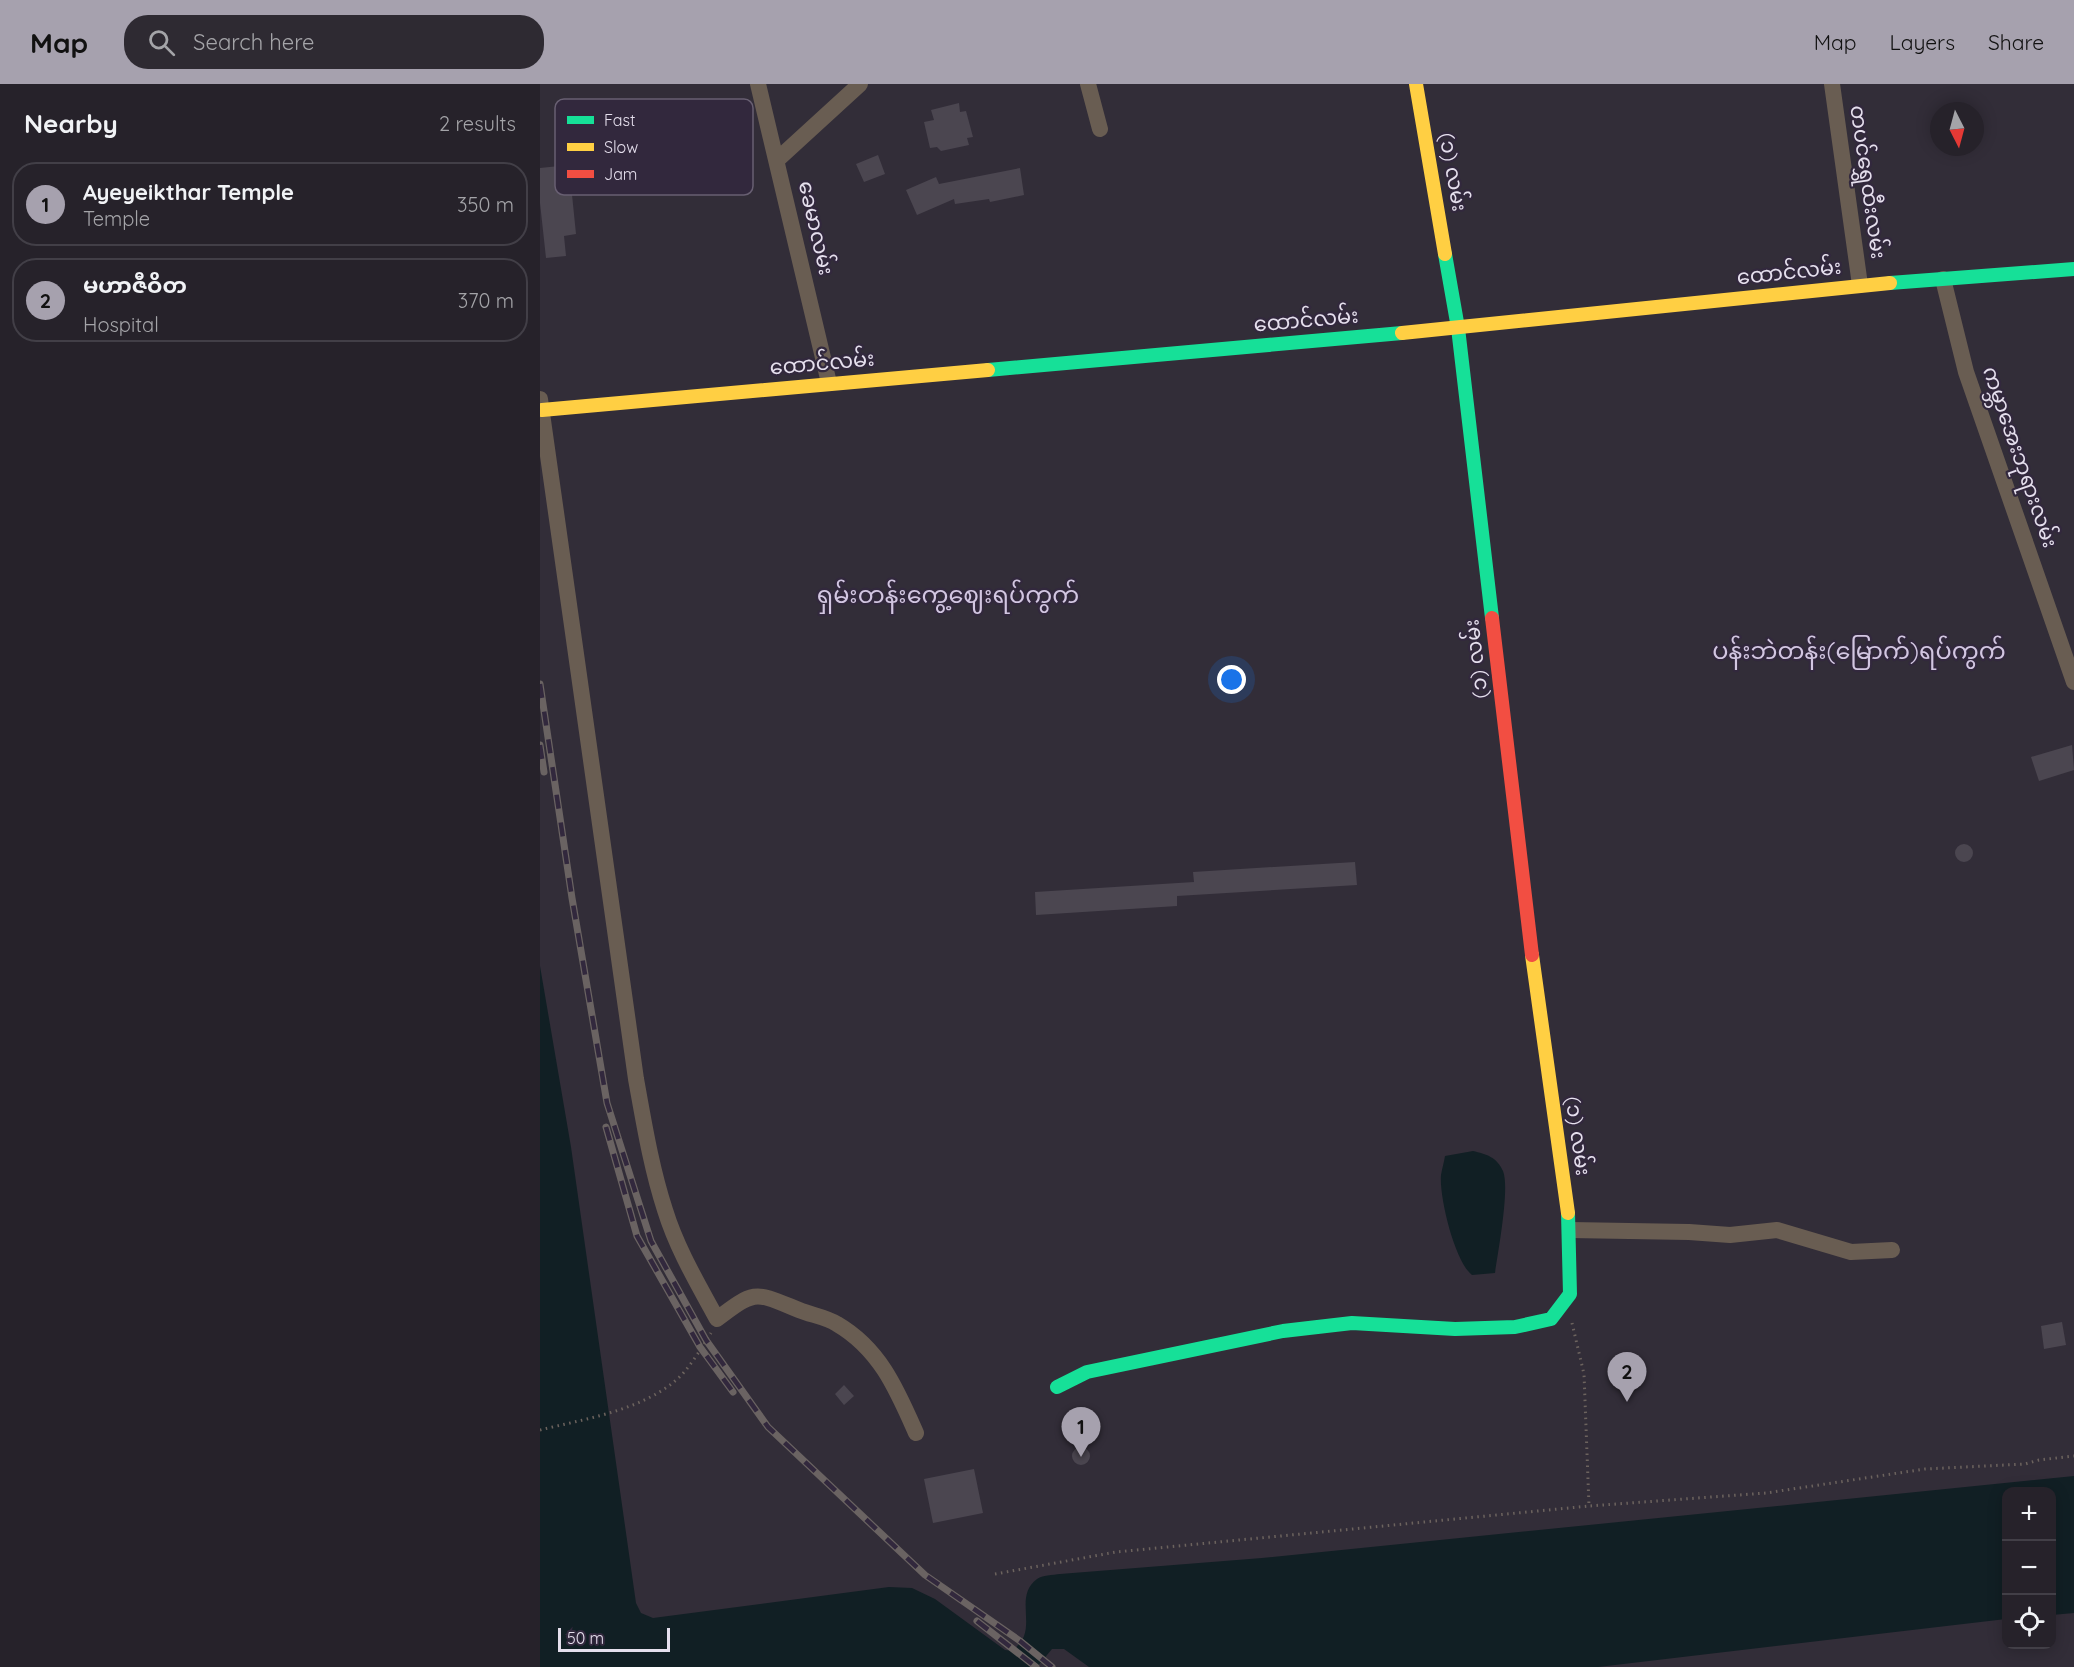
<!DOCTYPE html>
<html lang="en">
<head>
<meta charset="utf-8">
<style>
	body { margin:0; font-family:Quicksand,"Noto Sans Myanmar",sans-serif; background:#2e2a32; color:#f1f3f6 }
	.controls { position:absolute; right:18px; bottom:18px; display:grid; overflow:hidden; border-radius:12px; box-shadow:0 3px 15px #0003 }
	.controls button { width:54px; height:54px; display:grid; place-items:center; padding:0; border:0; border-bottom:2px solid #423f47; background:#26222a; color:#f1f3f6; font:30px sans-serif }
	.compass { position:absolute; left:1390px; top:18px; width:54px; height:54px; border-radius:50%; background:#26222a; box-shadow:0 3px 15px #0003; rotate:174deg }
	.scale { position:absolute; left:18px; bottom:15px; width:112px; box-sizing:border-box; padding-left:6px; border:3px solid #e5dfed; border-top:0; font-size:16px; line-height:21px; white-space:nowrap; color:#e5dfed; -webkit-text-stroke:4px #32283d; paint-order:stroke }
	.you { position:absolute; left:692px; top:596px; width:21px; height:21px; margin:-15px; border:4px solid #fff; border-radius:50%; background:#1a73e8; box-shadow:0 0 0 9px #1a73e833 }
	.badge { display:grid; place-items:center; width:39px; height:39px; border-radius:50%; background:#a6a1ae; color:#111; font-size:20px; font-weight:700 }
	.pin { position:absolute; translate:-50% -50px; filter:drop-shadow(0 2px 3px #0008) }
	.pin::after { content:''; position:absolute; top:32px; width:21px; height:18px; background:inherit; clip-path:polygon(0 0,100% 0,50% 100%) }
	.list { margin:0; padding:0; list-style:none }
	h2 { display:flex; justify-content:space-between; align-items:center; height:78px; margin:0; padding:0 24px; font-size:26px }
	h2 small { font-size:20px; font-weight:400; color:#a4a4a8 }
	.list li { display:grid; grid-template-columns:39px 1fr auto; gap:18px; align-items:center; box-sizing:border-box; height:84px; margin:0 12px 12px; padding:0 12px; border:2px solid #423f47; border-radius:24px }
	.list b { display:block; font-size:22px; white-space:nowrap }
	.list p { margin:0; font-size:20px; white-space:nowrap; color:#a4a4a8 }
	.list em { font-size:20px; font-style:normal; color:#a4a4a8 }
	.icon { flex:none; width:33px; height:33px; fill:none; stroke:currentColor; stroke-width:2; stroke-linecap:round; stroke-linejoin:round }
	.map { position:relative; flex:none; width:1534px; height:1583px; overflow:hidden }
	header { display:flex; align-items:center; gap:36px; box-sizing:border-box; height:84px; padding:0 30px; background:#a6a1ae; color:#111 }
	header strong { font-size:28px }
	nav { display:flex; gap:33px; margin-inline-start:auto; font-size:21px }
	.search { width:420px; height:54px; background:#2e2a32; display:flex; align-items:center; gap:15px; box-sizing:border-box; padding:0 21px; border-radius:24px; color:#a4a4a8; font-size:22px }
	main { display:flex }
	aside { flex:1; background:#26222a }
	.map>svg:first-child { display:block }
</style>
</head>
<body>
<header>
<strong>Map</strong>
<div class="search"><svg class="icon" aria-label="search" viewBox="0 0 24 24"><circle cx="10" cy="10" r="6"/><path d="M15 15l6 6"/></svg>Search here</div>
<nav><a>Map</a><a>Layers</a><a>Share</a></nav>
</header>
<main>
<aside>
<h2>Nearby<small>2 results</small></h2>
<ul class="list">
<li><span class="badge">1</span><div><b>Ayeyeikthar Temple</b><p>Temple</p></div><em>350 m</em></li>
<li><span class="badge">2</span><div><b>မဟာဇီဝိတ</b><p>Hospital</p></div><em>370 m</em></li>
</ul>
</aside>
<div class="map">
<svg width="1534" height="1583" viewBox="0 0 1534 1583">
	<rect width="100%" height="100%" fill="#322d38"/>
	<path fill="#111f24" d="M0,882L31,1063L96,1519L101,1529L113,1534L349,1503L372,1504L395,1515L465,1566L473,1567C477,1562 482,1558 484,1552C491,1533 477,1510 497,1495C502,1491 513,1491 520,1490L722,1474L1534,1392V1529L1512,1531V1408H1466V1535L1058,1583H549L524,1565H512L497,1583H0Z
		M933,1067C946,1070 957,1073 963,1087C970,1104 958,1168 955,1189L932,1191C915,1178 899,1113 901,1091C902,1085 904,1078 905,1072Z"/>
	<path fill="#4b4650" d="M419,19L420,28L426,27L433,53L427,54L429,61L401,67L397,63L390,64L384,38L394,36L391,26Z
		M338,71L345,90L324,98L316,80Z
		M29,81L36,150L24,152L26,172L6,174L0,119V84Z
		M480,84L484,111L450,118L449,115L415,120L414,115L377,131L366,106L396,93L399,100Z
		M1532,661L1534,686L1499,697L1491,673Z
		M1415 769a9 9 0 1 1 18 0a9 9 0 1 1-18 0Z
		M815,778L817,801L637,812V822L496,831L495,808L654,798L653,788Z
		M1522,1238L1526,1261L1504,1265L1501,1242Z
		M304,1301L314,1312L304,1321L295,1310Z
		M532 1372a9 9 0 1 1 18 0a9 9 0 1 1-18 0Z
		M434,1385L443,1429L393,1439L384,1395Z"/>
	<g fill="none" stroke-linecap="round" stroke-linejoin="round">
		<path stroke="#6c635e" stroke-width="3" stroke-dasharray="1.5 4.5" stroke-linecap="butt" d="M1032,1239L1044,1290L1049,1422L1226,1409L1385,1385L1485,1380L1499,1376L1534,1372
			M0,1346C44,1335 99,1327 135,1297C148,1287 162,1263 171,1249
			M455,1490L576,1468L1049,1422"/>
		<path stroke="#695d52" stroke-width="16" d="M218,0L289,299
			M548,0L560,45
			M1292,0L1320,201
			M237,76L320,0
			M1403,195L1426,288L1534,598
			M0,315L96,995C104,1039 111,1083 125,1126C137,1165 158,1200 177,1235C216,1205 215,1208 259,1226C271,1231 286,1233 297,1240C340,1265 357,1306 376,1349
			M1030,1146L1149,1148L1190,1151L1237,1146L1311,1168L1352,1166"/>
		<path stroke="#16e098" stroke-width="14" d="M905,170L918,244L952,534
			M1350,199L1534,185
			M448,286L862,249
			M517,1303L547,1288L743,1247L812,1239L915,1245L975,1243L1011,1235L1030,1210L1028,1129"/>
		<path stroke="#ffcf43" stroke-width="14" d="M876,0L905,170
			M862,249L1350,199
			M2,326L448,286
			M992,871L1028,1129"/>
		<path stroke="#f24e42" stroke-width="14" d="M952,534L992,871"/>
		<g stroke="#6a6362" stroke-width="7">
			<path id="rail" d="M0,600L32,814L67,1019L111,1157L166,1256L228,1343L385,1491L480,1557L512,1583
				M0,661L4,688
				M66,1043L97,1152L160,1263L193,1308
				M437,1537L496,1583"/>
		</g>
		<use href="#rail" stroke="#32283d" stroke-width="4.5" stroke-dasharray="14" stroke-linecap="butt"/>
	</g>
	<g text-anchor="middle" stroke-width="4.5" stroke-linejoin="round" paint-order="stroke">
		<g font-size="21" fill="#e5dfed" stroke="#32283d">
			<text transform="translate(913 88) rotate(80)" y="7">(၁) လမ်း</text>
			<text transform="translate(1328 98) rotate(82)" y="7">တပင်ရွှေထီးလမ်း</text>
			<text transform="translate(276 144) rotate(77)" y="7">ခေမာလမ်း</text>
			<text transform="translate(1249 188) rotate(-6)" y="7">ထောင်လမ်း</text>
			<text transform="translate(766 236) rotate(-5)" y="7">ထောင်လမ်း</text>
			<text transform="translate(282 279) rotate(-5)" y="7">ထောင်လမ်း</text>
			<text transform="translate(1480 373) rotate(71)" y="7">ကမ္ဘာအေးဘုရားလမ်း</text>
			<text transform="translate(936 575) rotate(-97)" y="7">(၁) လမ်း</text>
			<text transform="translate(1038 1052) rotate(82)" y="7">(၁) လမ်း</text>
		</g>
		<g font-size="24" fill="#d2c6e1" stroke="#32283d">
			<text x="408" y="519">ရှမ်းတန်းကွေ့ဈေးရပ်ကွက်</text>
			<text x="1319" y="575">ပန်းဘဲတန်း(မြောက်)ရပ်ကွက်</text>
		</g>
	</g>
	<rect x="15" y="15" width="198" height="96" rx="9" fill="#32283d" stroke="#685f72" stroke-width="1.5"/>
	<rect x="27" y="32" width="27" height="8" fill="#16e098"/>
	<rect x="27" y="59" width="27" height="8" fill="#ffcf43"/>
	<rect x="27" y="86" width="27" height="8" fill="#f24e42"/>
	<g font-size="16" fill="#e5dfed">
		<text x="64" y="42">Fast</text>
		<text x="64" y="69">Slow</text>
		<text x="64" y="96">Jam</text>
	</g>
</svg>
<div class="controls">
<button>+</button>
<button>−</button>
<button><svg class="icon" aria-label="locate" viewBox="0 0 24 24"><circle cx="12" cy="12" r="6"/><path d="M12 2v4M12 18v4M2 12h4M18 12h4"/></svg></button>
</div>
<svg class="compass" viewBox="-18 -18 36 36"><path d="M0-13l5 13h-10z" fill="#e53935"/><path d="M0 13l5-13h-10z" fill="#a4a4a8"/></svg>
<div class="scale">50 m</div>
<div class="you"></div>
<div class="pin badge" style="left:541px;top:1373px">1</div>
<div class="pin badge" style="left:1087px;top:1318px">2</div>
</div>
</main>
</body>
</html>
